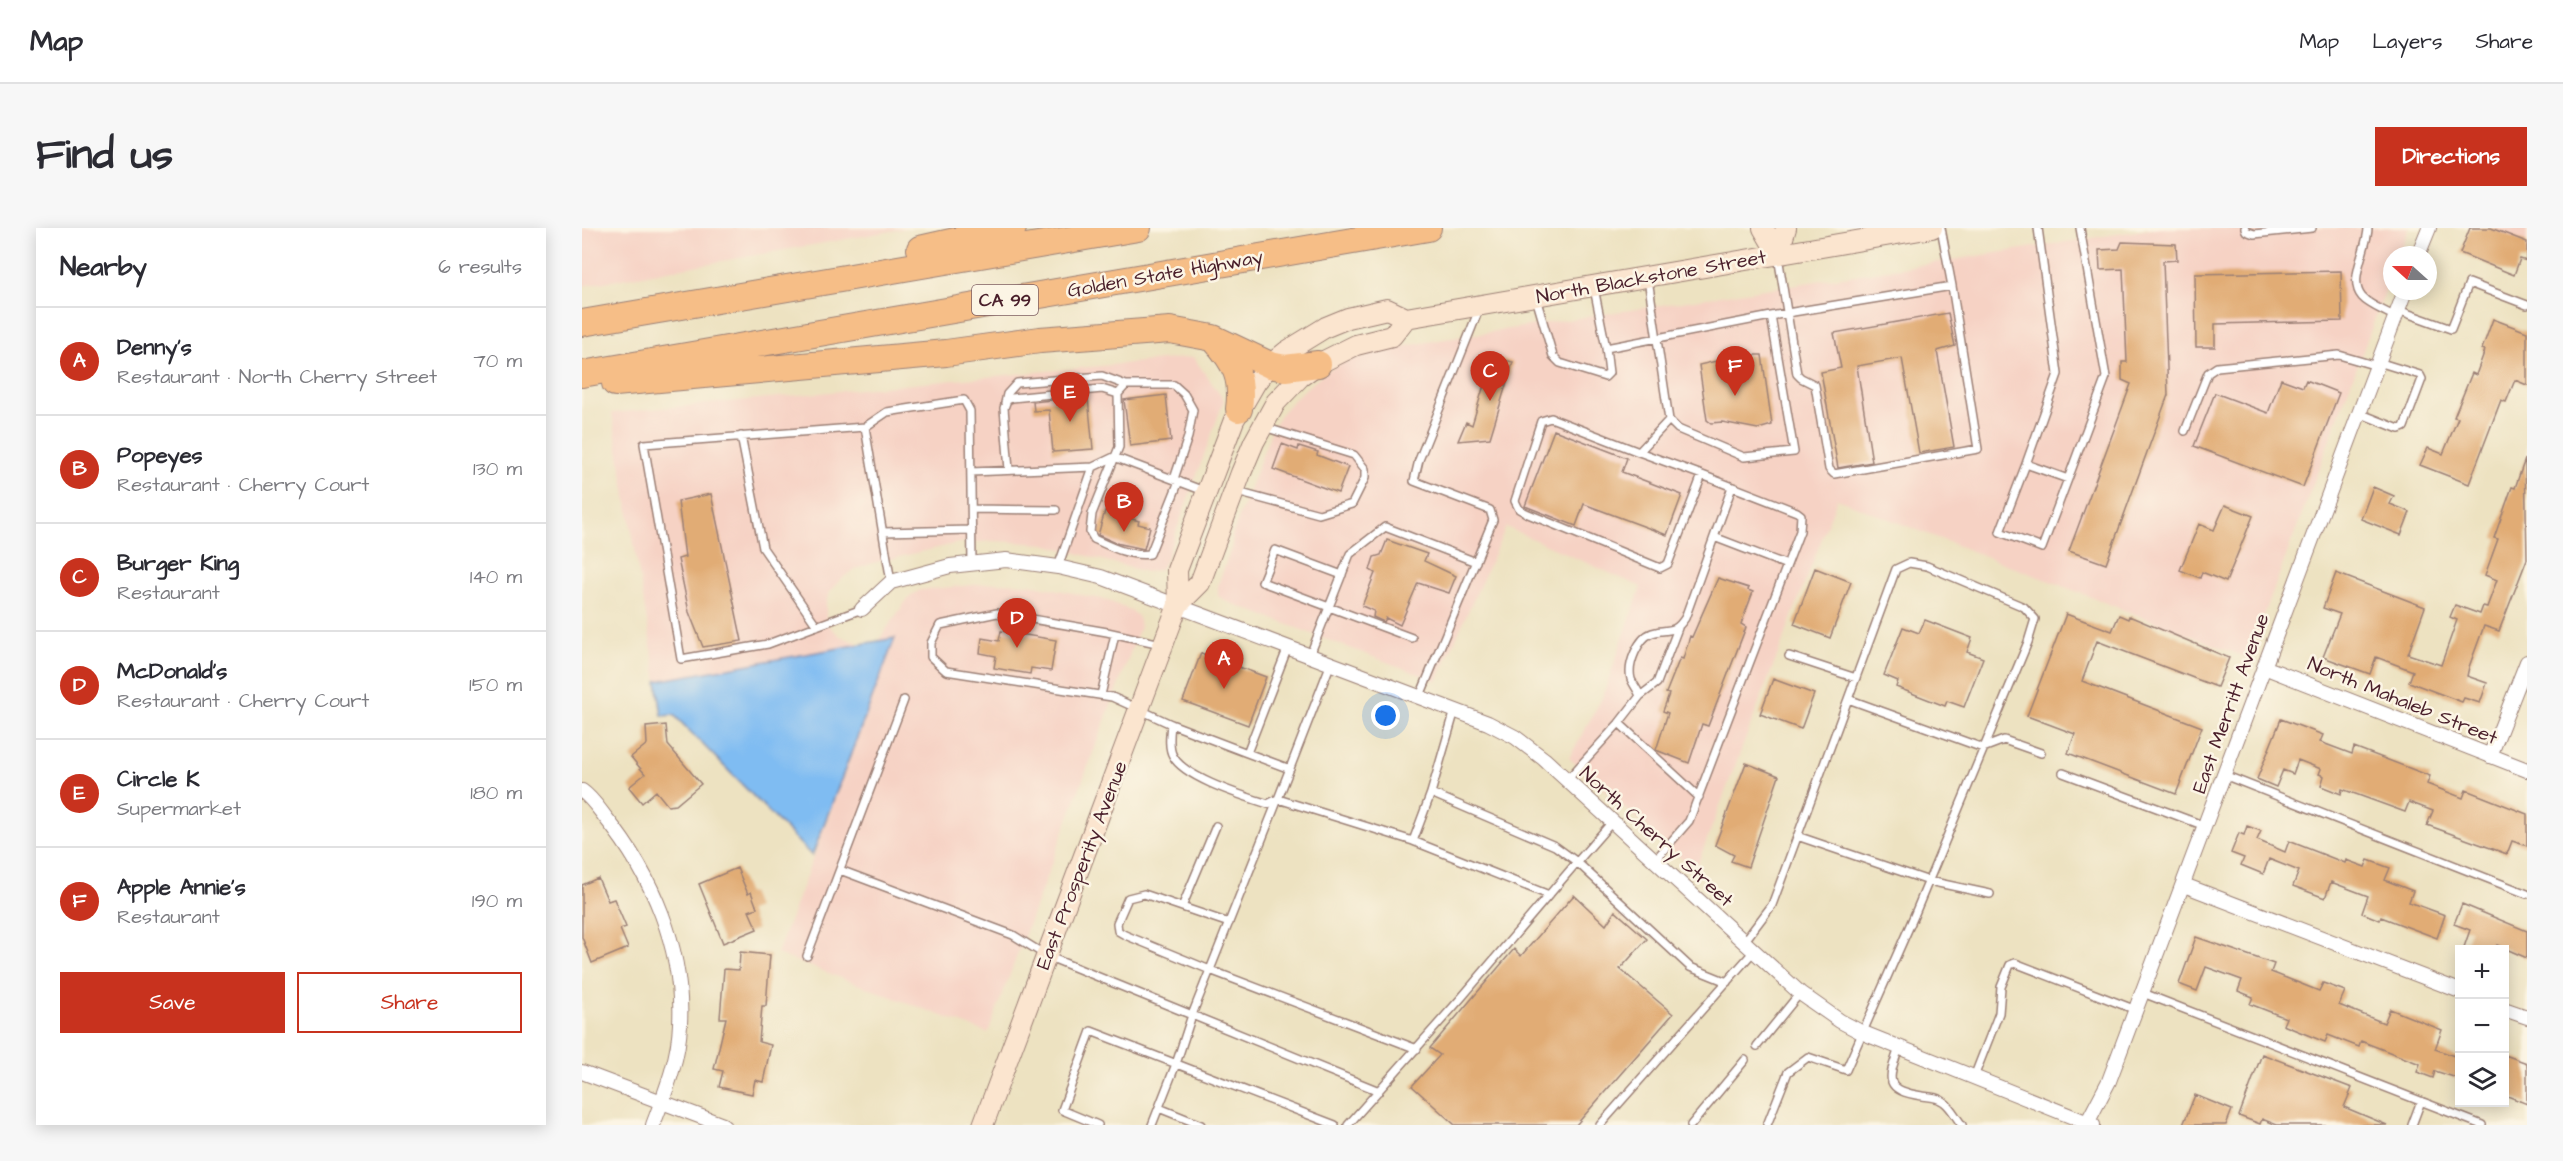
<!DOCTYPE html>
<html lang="en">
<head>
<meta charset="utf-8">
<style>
	body { margin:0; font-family:"Architects Daughter",sans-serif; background:#f7f7f7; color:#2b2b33 }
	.controls { position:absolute; right:18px; bottom:18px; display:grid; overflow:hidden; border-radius:0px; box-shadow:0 3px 15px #0003 }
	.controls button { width:54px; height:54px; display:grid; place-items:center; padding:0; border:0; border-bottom:2px solid #e1e1e2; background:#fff; color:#2b2b33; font:30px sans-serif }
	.compass { position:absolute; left:1801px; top:18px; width:54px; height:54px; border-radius:50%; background:#fff; box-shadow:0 3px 15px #0003; rotate:291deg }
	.you { position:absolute; left:804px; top:488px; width:21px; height:21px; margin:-15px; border:4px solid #fff; border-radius:50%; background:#1a73e8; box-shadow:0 0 0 9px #1a73e833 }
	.badge { display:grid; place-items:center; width:39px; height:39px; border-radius:50%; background:#c8321e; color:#fff; font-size:20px; font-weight:700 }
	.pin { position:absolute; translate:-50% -50px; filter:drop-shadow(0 2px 3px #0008) }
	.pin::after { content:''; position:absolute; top:32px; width:21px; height:18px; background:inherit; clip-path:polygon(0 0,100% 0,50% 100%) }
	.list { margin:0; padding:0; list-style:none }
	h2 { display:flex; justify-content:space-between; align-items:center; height:78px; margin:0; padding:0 24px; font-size:26px }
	h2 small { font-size:20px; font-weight:400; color:#7c7c81 }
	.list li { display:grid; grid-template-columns:39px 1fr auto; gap:18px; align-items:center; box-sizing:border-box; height:108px; padding:0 24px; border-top:2px solid #e1e1e2 }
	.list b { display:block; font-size:22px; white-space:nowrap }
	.list p { margin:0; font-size:20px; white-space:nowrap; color:#7c7c81 }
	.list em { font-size:20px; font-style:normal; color:#7c7c81 }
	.actions { display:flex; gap:12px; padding:18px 24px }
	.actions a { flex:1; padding:14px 0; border:2px solid #c8321e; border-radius:0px; text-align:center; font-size:21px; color:#c8321e }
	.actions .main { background:#c8321e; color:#fff }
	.icon { flex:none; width:33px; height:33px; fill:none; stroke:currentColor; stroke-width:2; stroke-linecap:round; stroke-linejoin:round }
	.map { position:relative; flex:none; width:1945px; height:897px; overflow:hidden; border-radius:0px }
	header { display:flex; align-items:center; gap:36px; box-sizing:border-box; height:84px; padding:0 30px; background:#fff; border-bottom:2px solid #e1e1e2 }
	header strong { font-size:28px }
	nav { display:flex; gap:33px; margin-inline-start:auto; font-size:21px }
	.intro { display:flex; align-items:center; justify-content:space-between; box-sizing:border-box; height:144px; padding:0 36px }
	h1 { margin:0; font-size:42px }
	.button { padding:15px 27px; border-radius:0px; background:#c8321e; color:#fff; font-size:21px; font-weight:700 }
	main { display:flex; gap:36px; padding:0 36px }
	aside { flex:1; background:#fff; border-radius:0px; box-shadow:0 3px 15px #0003 }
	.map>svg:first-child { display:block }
</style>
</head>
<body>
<header>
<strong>Map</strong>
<nav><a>Map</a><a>Layers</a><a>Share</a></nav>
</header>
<div class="intro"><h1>Find us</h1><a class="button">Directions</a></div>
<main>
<aside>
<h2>Nearby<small>6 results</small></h2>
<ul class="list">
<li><span class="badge">A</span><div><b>Denny's</b><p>Restaurant · North Cherry Street</p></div><em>70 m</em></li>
<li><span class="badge">B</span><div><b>Popeyes</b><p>Restaurant · Cherry Court</p></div><em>130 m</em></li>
<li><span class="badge">C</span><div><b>Burger King</b><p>Restaurant</p></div><em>140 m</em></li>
<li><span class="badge">D</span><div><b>McDonald's</b><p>Restaurant · Cherry Court</p></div><em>150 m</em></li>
<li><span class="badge">E</span><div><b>Circle K</b><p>Supermarket</p></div><em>180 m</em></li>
<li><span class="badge">F</span><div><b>Apple Annie's</b><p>Restaurant</p></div><em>190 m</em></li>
</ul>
<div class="actions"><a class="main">Save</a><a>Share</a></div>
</aside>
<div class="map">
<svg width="1945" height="897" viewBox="0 0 1945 897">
	<rect width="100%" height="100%" fill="#fcf5e5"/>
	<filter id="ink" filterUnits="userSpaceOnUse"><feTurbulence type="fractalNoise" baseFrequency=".0167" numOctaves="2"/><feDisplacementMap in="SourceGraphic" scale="12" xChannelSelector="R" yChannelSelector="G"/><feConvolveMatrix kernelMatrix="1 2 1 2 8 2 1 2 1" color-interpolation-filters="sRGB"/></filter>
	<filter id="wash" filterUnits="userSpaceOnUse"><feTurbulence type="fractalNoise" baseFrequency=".008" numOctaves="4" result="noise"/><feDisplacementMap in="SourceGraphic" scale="24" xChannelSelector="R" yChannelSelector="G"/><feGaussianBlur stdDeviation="1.35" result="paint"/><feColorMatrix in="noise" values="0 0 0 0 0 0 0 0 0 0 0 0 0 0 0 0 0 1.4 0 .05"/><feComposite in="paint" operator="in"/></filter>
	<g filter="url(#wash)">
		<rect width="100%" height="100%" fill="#ede2c1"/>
		<path fill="#f6d2c4" d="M0,0H326L0,58Z
			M1574,0H1827L1817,27H1810V45L1666,430L1255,271L1113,643L987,530L1020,470L1059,359L924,299L855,453L646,374L636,368V357L650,318V307L689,204L698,187L713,170L744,143L762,134L801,122L863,111Z
			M1907,0H1945V14Z
			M611,129L642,172L583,334L577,342L564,344L462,316L414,313L377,315L291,335L271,342L258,352L247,364L244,375V388L247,398L258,408L278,416L75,453L30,185Z
			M413,355L448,356L524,372L548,382L556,388L558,399L406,805L195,726L313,411L296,413L327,369L338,362Z"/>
		<path fill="#7fbcf2" stroke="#646e8e" stroke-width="1.5" d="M313,410L230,628L92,487L80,488L75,453Z"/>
		<g id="blocks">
			<path fill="#e1ac75" d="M1888,0H1909L1945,14V33L1938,31L1932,47L1878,25Z
				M1540,14L1594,16L1595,32L1581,33L1586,167L1524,336L1487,323L1549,156L1540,152V134H1545L1541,41L1518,42L1517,22L1537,21Z
				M1759,43L1760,93L1633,96V119H1614L1613,46Z
				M1366,85L1373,118L1355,123L1372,219L1337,225L1320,130L1275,138L1290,234L1256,240L1239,144L1259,140L1252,105Z
				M1911,91L1945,104V157L1933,152L1924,174L1919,172L1887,256L1838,237L1846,220L1861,226L1876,190L1872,189L1890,145L1894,147L1903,122L1900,121Z
				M1160,127H1180L1190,197L1176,201L1140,194L1129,195L1125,192L1117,137Z
				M905,128L931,134L908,210L876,213L884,194L890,197L905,147L899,145Z
				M1699,151L1721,159L1724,152L1757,165L1721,259L1612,218L1633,165L1686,185Z
				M584,167L589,213L548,218L542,172Z
				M488,170V172L506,170L511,221L471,224L467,182L452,183L451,174Z
				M972,202L1045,230L1040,244L1100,267L1085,307L1002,276L994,298L943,278Z
				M700,216L716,222L717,218L736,224L735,227L766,239L756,265L691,241Z
				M1943,231L1945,331L1917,403L1902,398L1887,439L1885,448L1905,455L1898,475L1882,470L1880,474L1827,454L1831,443L1794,429L1788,446L1741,429L1758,386L1741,380L1754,345L1843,379L1826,426L1859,437L1875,392L1868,389L1873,377L1898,386L1901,378L1905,379L1915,352L1903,347L1916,311L1912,310L1930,259L1933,260Z
				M1791,259L1812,268L1808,276L1828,284L1819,307L1779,291Z
				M129,266L160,413L121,419L107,384L96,331L103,329L96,273Z
				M1643,277L1671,288L1644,354L1620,344L1618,350L1598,342L1617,296L1632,302Z
				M523,283L557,293L556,296L568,299L562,321L534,315L516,307Z
				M805,312L845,326L842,333L874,348L867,365L836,355L818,397L804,390L802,394L791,389L792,383L780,378L793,345L788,342L792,329L799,327Z
				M1233,340L1269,354L1248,410L1212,396Z
				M1136,350L1167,360L1166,362L1171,364L1159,396L1164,399L1126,498L1120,496L1107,535L1074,522L1086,485L1081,483L1087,466L1084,465L1098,430L1101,431L1108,408L1110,409Z
				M1484,386L1530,403L1537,387L1546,391L1547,388L1647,430L1635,459L1515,413L1500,453L1620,499L1594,566L1486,525L1493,506L1445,488Z
				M1343,392L1390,410L1385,424L1401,430L1382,479L1365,473L1363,478L1314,459L1316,453L1302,447L1321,399L1337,405Z
				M419,403L474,412L469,443L449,440L448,446L412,440L414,428L398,425L400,410L417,413Z
				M619,425L684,449L666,497L601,473Z
				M1191,451L1232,466L1219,501L1178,486Z
				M1699,491L1741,507L1738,514L1770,526L1772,519L1848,548L1845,556L1881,570L1884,562L1945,586V618L1930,613L1925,626L1845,597L1851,583L1827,574L1823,584L1760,561L1759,566L1739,558L1742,548L1737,546L1739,541L1716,532L1711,546L1701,542L1694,559L1675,551Z
				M84,497L86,517L119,556L94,577L86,578L74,563L60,575L47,559L63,546L49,529L65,516L64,499Z
				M1164,535L1197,548L1166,639L1149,633L1152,627L1133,617Z
				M1665,598L1679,603L1675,612L1703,624L1707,613L1763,635L1764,632L1783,639L1786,632L1808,640L1803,652L1831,663L1827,674L1863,687L1855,710L1799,689L1798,692L1780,685L1786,668L1749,654L1743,670L1711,658L1717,643L1687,631L1681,646L1659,637L1662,630L1649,625L1657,605L1662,607Z
				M155,640L166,666L169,664L175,680L167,683L175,701L141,715L117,656Z
				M16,650L26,673L32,671L44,699L38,701L46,720L10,735L0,709V657Z
				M992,667L1024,697L1033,683L1065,711L1038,741L1091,786L994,897H873L830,858L858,827L848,820L932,721L939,728Z
				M1880,676L1945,703V730L1915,717L1913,722H1881L1888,702L1872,696Z
				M1614,709L1692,736L1689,744L1737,763L1741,755L1763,763L1757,777L1802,795L1808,781L1860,802L1853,821L1878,830V851L1853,843L1851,850L1835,844L1838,836L1779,813L1777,819L1746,807L1743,814L1701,797L1704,790L1668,776L1671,769L1656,763L1660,752L1624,739L1615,763L1597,756Z
				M158,724L188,727L184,778H180L177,814L189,817L181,854L173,852L170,866L137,859L141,843L132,841L144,790H138L142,741L157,742Z
				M1680,826L1770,860L1762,879L1805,897H1695L1680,891L1678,896L1657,888Z
				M1923,827L1945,835V876L1923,867Z
				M1613,867L1650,882L1644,897H1601Z"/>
		</g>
	</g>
	<g filter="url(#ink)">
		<use href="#blocks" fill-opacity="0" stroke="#9c8076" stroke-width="1.5"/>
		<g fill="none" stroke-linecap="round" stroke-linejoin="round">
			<g stroke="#9c8076" stroke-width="10">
				<path id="service" d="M1456,0L1476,146L1444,236L1486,251L1524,149L1498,0
					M1663,0L1664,3L1672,6L1730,0
					M1786,0C1786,20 1765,52 1780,69C1788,78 1804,83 1813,89
					M1196,28L1215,146L1219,150L1233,157L1247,241L1252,246L1396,221L1370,58
					M1066,51L1087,192L1096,201L1162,229L1212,224L1189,88
					M1012,60L1024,120L1205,85L1370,58L1359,0
					M954,70L971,128L978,135L1023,149L1027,145L1024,120
					M1816,82L1869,101L1887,55L1945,77
					M423,175L425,166L435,155L520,148L544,157
					M1777,185L1817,201L1822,199L1840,151L1838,147L1796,134
					M283,199L305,184L382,172L388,183L390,336
					M1603,203L1626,145L1635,139L1757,127L1795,138
					M159,208L181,320L235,398
					M1057,224L1120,247
					M1444,236L1418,304L1460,320L1486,251
					M427,242L422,180L425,172L430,170L520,161L536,166
					M389,244L511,239
					M592,251L606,209L611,182L602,166L592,157H544L536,166L537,219L510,286L508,304L512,311C529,319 549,329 568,326L597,253
					M655,264L737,286L770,276L783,250V241L772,227L682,199
					M390,281L474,282
					M301,304L390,302
					M1132,309L1205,337
					M476,339L511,239L532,229L622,263
					M760,347L693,322L680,354L830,410
					M280,381L186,416L99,431L62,216L283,199L309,354
					M579,416L525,404L415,385L358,397L349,415V429L364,443L530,469L589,496L665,525
					M706,419L665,525L708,541
					M728,427L768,326L803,299L894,334
					M1207,428L1274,450
					M749,435L696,571L831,613L849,565L973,618L995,634L880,769L766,897
					M519,467L533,406
					M838,468L911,292L908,282L832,253L837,232L898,79
					M1058,468L1075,455L1096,400
					M1266,471L1401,520L1422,512L1459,525
					M1037,495L1058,468C1056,462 1051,456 1049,451C1045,437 1056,410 1070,405C1087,399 1091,408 1103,390L1150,259
					M589,496C588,506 586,520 591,528C602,550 662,568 686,576L696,571
					M1481,545L1623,598
					M1642,547L1945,666
					M985,552L1037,495L1117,569
					M849,565L873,482
					M696,571L610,787L797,863
					M1030,594L995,634L1108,739L1145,754
					M1215,608L1347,653L1408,666
					M831,613L967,667
					M1073,632L1107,593L1218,303L1219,287L1215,284L1120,247L1086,336L1078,340L944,285L937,281L933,273L959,193L969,190L1057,224L1087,192
					M258,642L431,707L465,728L610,787L594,836L570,897
					M600,679L634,598
					M647,695L562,666L546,670L535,695L536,703L543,707L628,742L835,821
					M1162,714L1190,677L1314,341L1327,335L1345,338L1442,379L1453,391L1446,414L1332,688L1264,842L1226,829L1206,844L1185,897
					M225,728L322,472
					M1561,765L1900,897
					M1175,818L1218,765
					M1317,820C1306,851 1301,862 1340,868C1348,869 1356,869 1362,874C1370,880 1374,890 1380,897
					M1392,849L1417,785L1419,759L1428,737L1433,735L1554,782
					M577,880L619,897
					M516,897L480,882L509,803L753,897
					M1018,897L1172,723
					M1109,897L1163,832
					M1830,897L1839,873"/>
			</g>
			<g stroke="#9c8076" stroke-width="16">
				<path id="minor" d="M1836,27L1847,0
					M280,381L309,354L368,338L424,332L476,339L519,349L906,495L933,509L962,531L1218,765L1258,793L1279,804L1511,897
					M1682,439L1945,542
					M1908,528L1945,434
					M0,563C10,570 17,581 24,590C70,647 102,721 98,796C97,831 83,865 71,897
					M1602,657L1878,763
					M1922,781L1945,789
					M0,844L141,897
					M1504,897L1527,853L1823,63"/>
			</g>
			<g stroke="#9c8076" stroke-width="22">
				<path id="secondary" d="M1181,0L1196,26
					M1196,26L1204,0
					M596,377L618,355L659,245L672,214L694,174L718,149L736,136L774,117L810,108L824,90
					M401,897L596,377L595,342L652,192L674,154L688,137L705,123L744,99L766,90L805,81L824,90L1350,0"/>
			</g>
			<g stroke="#9c8076" stroke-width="28">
				<path id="motorway" d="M338,21L431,0
					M0,95L556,0
					M633,112C654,136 661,150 657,181
					M0,146L846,0
					M33,155L364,125L458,112L588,102L631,110L688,137L703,140L736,136"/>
			</g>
			<use href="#service" stroke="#fff" stroke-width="7"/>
			<use href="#minor" stroke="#fff" stroke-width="14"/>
			<use href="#secondary" stroke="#fbe5cf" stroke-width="20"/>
			<use href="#motorway" stroke="#f6be87" stroke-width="26"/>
		</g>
	</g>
	<g text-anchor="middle" stroke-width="5" stroke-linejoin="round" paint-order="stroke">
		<rect fill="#fcf5e5" stroke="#7f5f63" stroke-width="1.5" x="390" y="57" width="66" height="30" rx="4.5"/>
		<g font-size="18" font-weight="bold" fill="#4a1f2b">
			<text x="423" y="78">CA 99</text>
		</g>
		<g font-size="20" fill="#4a1f2b" stroke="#fcf5e5">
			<text transform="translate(583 45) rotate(-10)" y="7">Golden State Highway</text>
			<text transform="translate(1069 48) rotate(-10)" y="7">North Blackstone Street</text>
			<text transform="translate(1821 472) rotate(22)" y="7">North Mahaleb Street</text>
			<text transform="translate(1648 475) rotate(-70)" y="7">East Merritt Avenue</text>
			<text transform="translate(1075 608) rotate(42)" y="7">North Cherry Street</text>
			<text transform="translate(499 637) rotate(-69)" y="7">East Prosperity Avenue</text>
		</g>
	</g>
</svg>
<div class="controls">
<button>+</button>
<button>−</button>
<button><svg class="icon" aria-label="layers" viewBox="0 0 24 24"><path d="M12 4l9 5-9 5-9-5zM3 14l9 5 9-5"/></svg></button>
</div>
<svg class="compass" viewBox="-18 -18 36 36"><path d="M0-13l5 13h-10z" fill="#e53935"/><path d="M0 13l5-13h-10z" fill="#7c7c81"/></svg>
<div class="you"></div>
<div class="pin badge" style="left:642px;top:461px">A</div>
<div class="pin badge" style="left:542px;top:304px">B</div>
<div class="pin badge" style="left:908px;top:173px">C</div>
<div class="pin badge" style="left:435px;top:420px">D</div>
<div class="pin badge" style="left:488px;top:194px">E</div>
<div class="pin badge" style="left:1153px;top:168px">F</div>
</div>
</main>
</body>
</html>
